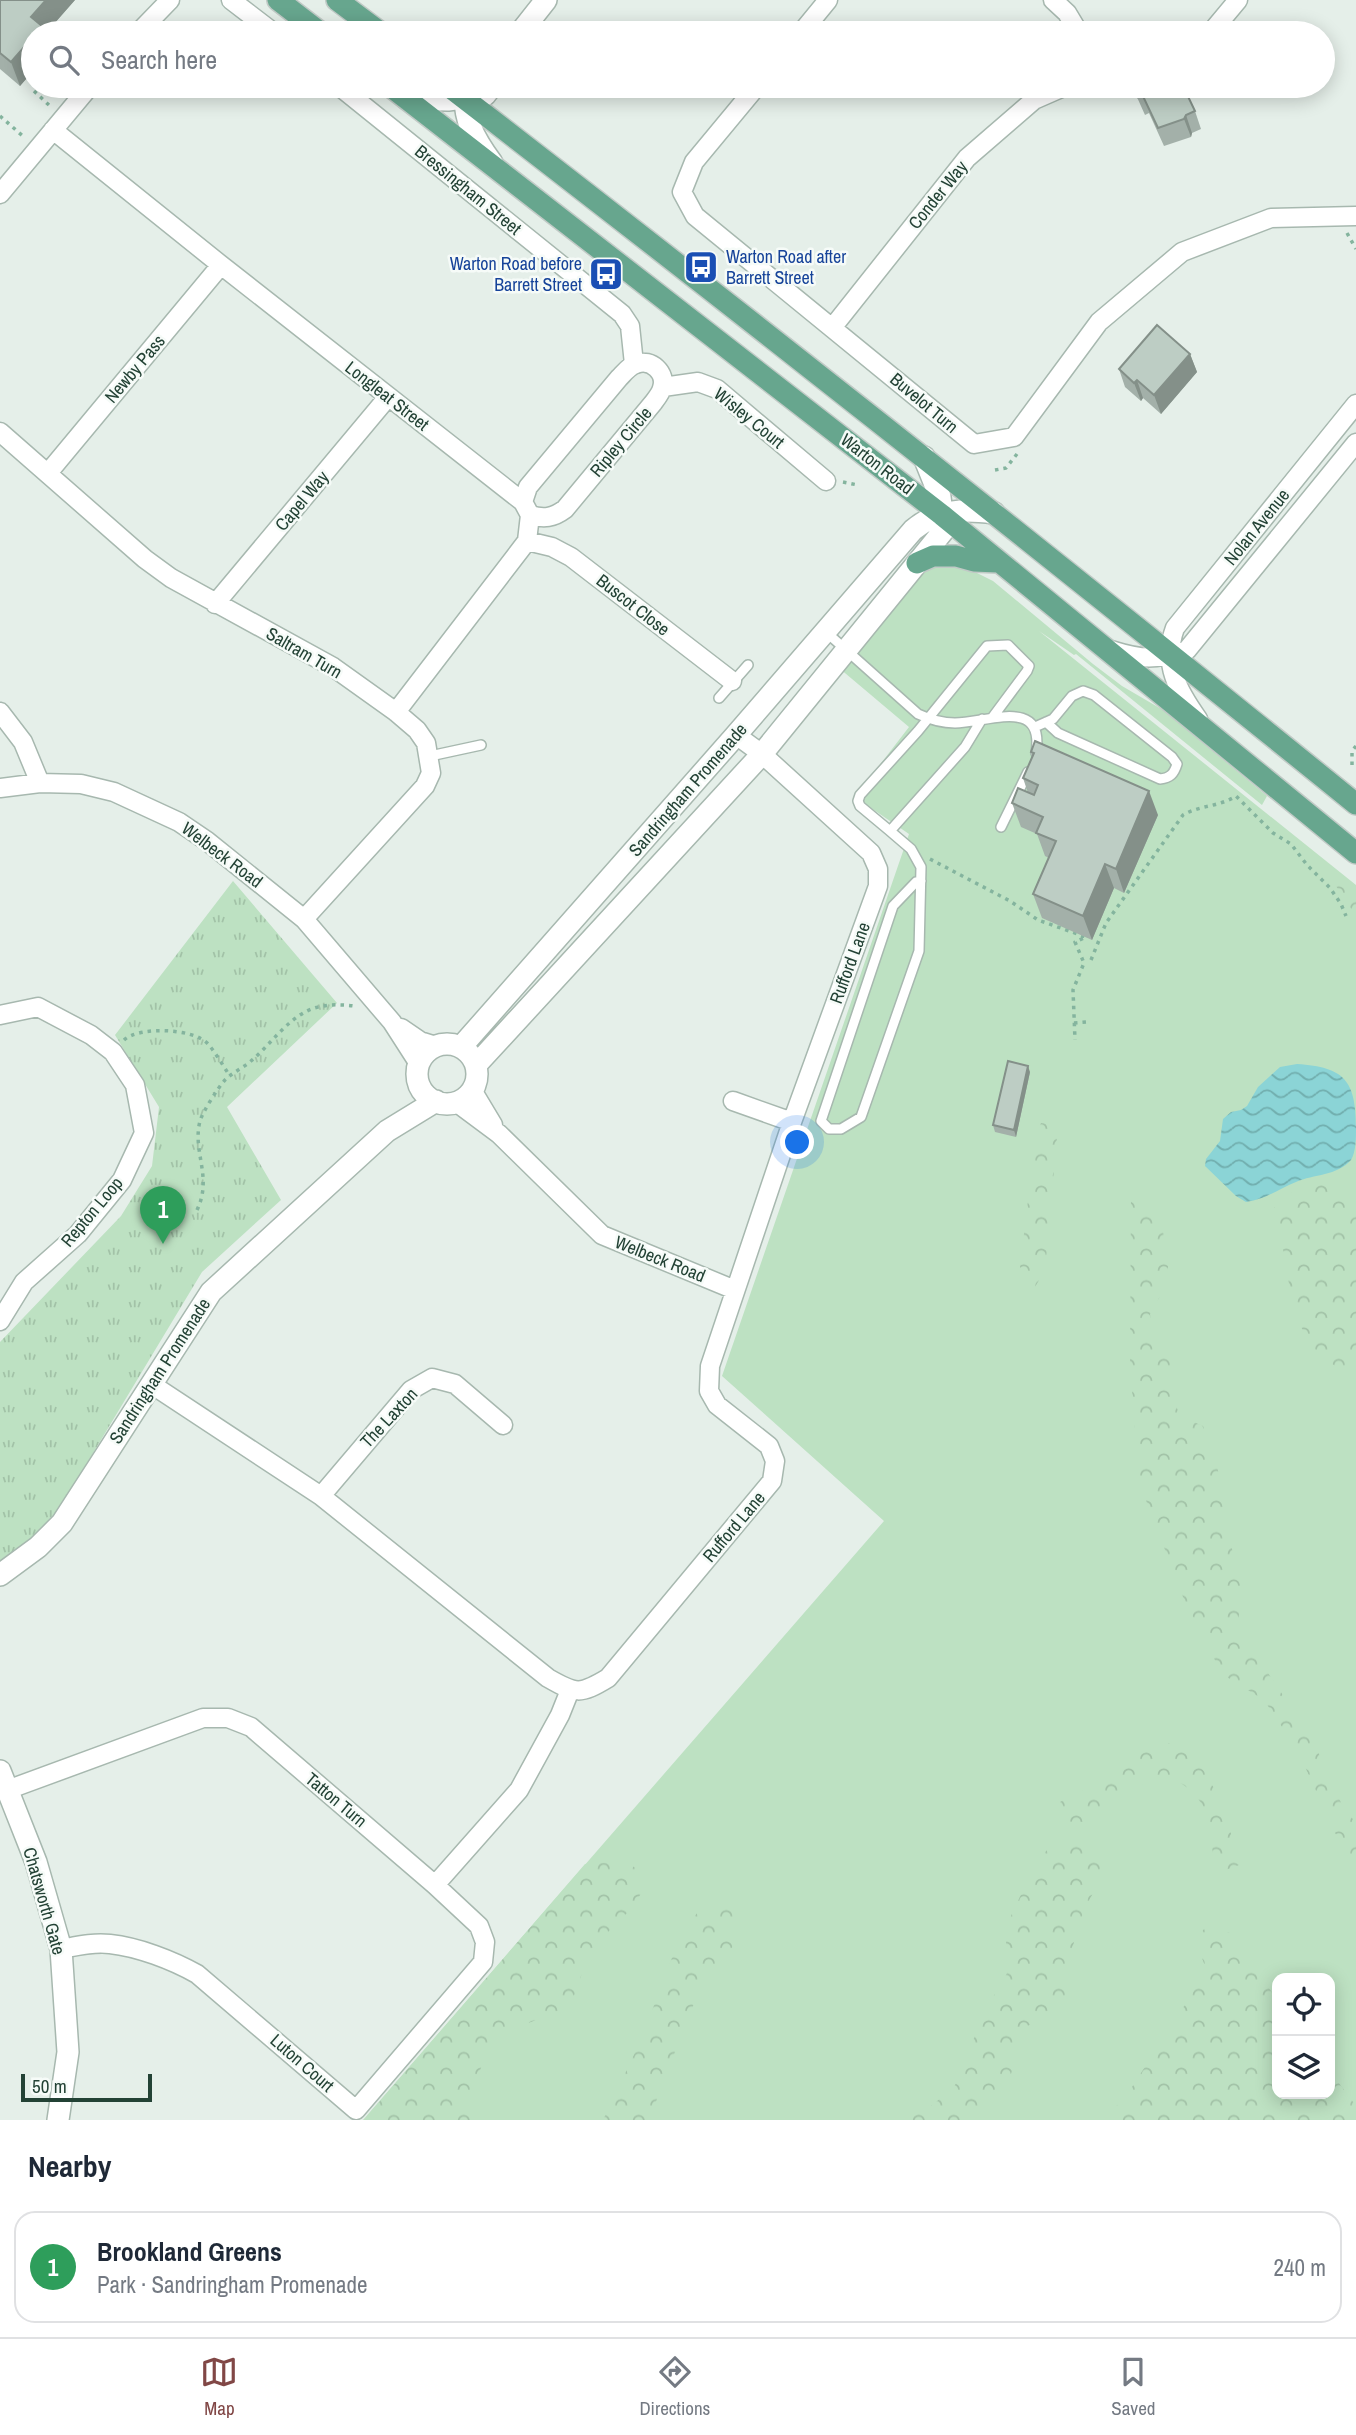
<!DOCTYPE html>
<html lang="en">
<head>
<meta charset="utf-8">
<style>
	body { margin:0; font-family:"Archivo Narrow",sans-serif; background:#f6f6f7; color:#1f2937 }
	.controls { position:absolute; right:21px; bottom:21px; display:grid; overflow:hidden; border-radius:14px; box-shadow:0 4px 18px #0003 }
	.controls button { width:63px; height:63px; display:grid; place-items:center; padding:0; border:0; border-bottom:2px solid #e0e1e3; background:#fff; color:#1f2937; font:35px sans-serif }
	.scale { position:absolute; left:21px; bottom:18px; width:131px; box-sizing:border-box; padding-left:7px; border:4px solid #234235; border-top:0; font-size:19px; line-height:24px; white-space:nowrap; color:#234235; -webkit-text-stroke:5px #f6fbf8; paint-order:stroke }
	.you { position:absolute; left:798px; top:1143px; width:24px; height:24px; margin:-18px; border:5px solid #fff; border-radius:50%; background:#1a73e8; box-shadow:0 0 0 10px #1a73e833 }
	.badge { display:grid; place-items:center; width:46px; height:46px; border-radius:50%; background:#814746; color:#fff; font-size:23px; font-weight:700 }
	.pin { position:absolute; translate:-50% -58px; filter:drop-shadow(0 2px 4px #0008) }
	.pin::after { content:''; position:absolute; top:37px; width:24px; height:21px; background:inherit; clip-path:polygon(0 0,100% 0,50% 100%) }
	.list { margin:0; padding:0; list-style:none }
	h2 { display:flex; justify-content:space-between; align-items:center; height:91px; margin:0; padding:0 28px; font-size:30px }
	h2 small { font-size:23px; font-weight:400; color:#747a83 }
	.list li { display:grid; grid-template-columns:46px 1fr auto; gap:21px; align-items:center; box-sizing:border-box; height:112px; margin:0 14px 14px; padding:0 14px; border:2px solid #e0e1e3; border-radius:21px }
	.list b { display:block; font-size:26px; white-space:nowrap }
	.list p { margin:0; font-size:23px; white-space:nowrap; color:#747a83 }
	.list em { font-size:23px; font-style:normal; color:#747a83 }
	.icon { flex:none; width:38px; height:38px; fill:none; stroke:currentColor; stroke-width:2; stroke-linecap:round; stroke-linejoin:round }
	.map { position:relative; flex:none; width:1356px; height:2120px; overflow:hidden }
	.search { position:absolute; background:#fff; box-shadow:0 4px 18px #0003; left:21px; right:21px; top:21px; height:77px; display:flex; align-items:center; gap:18px; box-sizing:border-box; padding:0 24px; border-radius:38px; color:#747a83; font-size:26px }
	.sheet { height:217px; background:#fff }
	nav { display:flex; justify-content:space-around; align-items:center; box-sizing:border-box; height:98px; border-top:2px solid #e0e1e3; background:#fff; font-size:19px; color:#747a83 }
	nav a { display:grid; justify-items:center; gap:4px }
	nav .on { color:#814746 }
	.map>svg:first-child { display:block }
</style>
</head>
<body>
<div class="map">
<svg width="1356" height="2120" viewBox="0 0 1356 2120">
	<defs>
		<pattern id="forest-crowns" width="20" height="18" patternUnits="userSpaceOnUse" patternTransform="scale(1.75)"><rect width="20" height="18" fill="#bde1c2"/><path d="M2 6a3 3 0 1 1 6 0M12 15a3 3 0 1 1 6 0" fill="none" stroke="#a2c2a7"/></pattern>
		<pattern id="park-tufts" width="24" height="20" patternUnits="userSpaceOnUse" patternTransform="scale(1.75)"><rect width="24" height="20" fill="#bde1c2"/><path d="M3 7l-1-3M5 7V3M7 7l1-3M15 17l-1-3M17 17v-4M19 17l1-3" fill="none" stroke="#a2c2a7"/></pattern>
		<pattern id="water-waves" width="16" height="10" patternUnits="userSpaceOnUse" patternTransform="scale(1.75)"><rect width="16" height="10" fill="#8bd4d6"/><path d="M0 5q4-4 8 0t8 0" fill="none" stroke="#71aeae"/></pattern>
	</defs>
	<rect width="100%" height="100%" fill="#e5efe9"/>
	<path fill="#bde1c2" fill-rule="evenodd" d="M931,565L965,567L993,581L1093,664L1122,686L1163,710L1267,796L1262,805L1076,654L1074,655L1039,631L1356,885V2120H363L884,1521L722,1376L909,834L855,797L909,727L839,668L922,572ZM1277,1978H1330V2094H1277Z"/>
	<path fill="url(#forest-crowns)" d="M1332,869L1356,888V916L1332,880Z
		M1041,1123L1058,1125L1045,1270L1032,1292L1020,1267L1036,1134Z
		M1340,1182L1356,1215V1368L1336,1367L1311,1346L1294,1313L1282,1243L1270,1214C1289,1185 1308,1186 1340,1182Z
		M1143,1194L1153,1204L1162,1224L1168,1267L1160,1296L1150,1314L1152,1333L1177,1353V1373L1170,1390L1180,1416L1203,1426L1217,1464L1225,1518L1242,1593L1237,1628L1279,1689L1318,1752L1343,1807L1356,1823V1862L1335,1833L1297,1749L1264,1700L1222,1674L1183,1597L1139,1482L1130,1363L1131,1195Z
		M1169,1743C1175,1746 1184,1749 1189,1754C1217,1778 1231,1830 1239,1865L1226,1870L1214,1867C1212,1848 1212,1825 1204,1808C1193,1786 1165,1768 1143,1784C1128,1794 1114,1816 1097,1821C1087,1824 1070,1821 1059,1821L1060,1802L1076,1793L1109,1782L1120,1766L1142,1747Z
		M1077,1842L1102,1850C1107,1876 1091,1893 1082,1916C1072,1943 1068,1968 1067,1996L1041,2021L1024,2027L1011,2074L982,2103L960,2120H907L931,2106L954,2087L965,2065L983,2011L1000,1987L1008,1971L1006,1943L1011,1916L1035,1864L1053,1843Z
		M615,1862C633,1863 639,1868 646,1884L634,1906L603,1937L588,1956L574,1996L559,2011L503,2033L484,2058L474,2090L472,2120H368V2115L585,1864Z
		M725,1902L739,1916L732,1948L721,1967L695,2001L686,2023L649,2120H603L641,2040L681,1934L704,1904Z
		M1205,1928L1232,1933L1277,2000V2094H1330V2071L1356,2106V2120H1105L1132,2087L1197,1986L1205,1966L1199,1950L1197,1937Z"/>
	<path fill="url(#park-tufts)" d="M233,881L337,1003L227,1107L281,1200L202,1272L60,1508L9,1562L0,1565V1342L121,1216L152,1166L159,1107L115,1035Z"/>
	<path fill="url(#water-waves)" d="M1297,1064C1345,1067 1356,1081 1356,1128C1356,1138 1356,1152 1351,1160C1337,1176 1314,1174 1296,1182C1278,1189 1267,1199 1246,1202L1236,1196L1205,1166L1206,1159L1220,1141L1223,1119L1231,1112L1241,1110L1247,1106L1258,1087L1280,1067Z"/>
	<g fill="none" stroke-linecap="round" stroke-linejoin="round">
		<g stroke="#a7b8af" stroke-width="12">
			<path id="service" d="M826,632L918,714C931,720 941,723 955,723C987,723 1045,696 1036,753
				M719,698L748,665
				M982,719L965,747L890,831L860,806L858,801L860,795L918,731L987,646L1008,645L1029,666L1027,671L992,718
				M1035,727L1053,719L1072,696L1083,691L1094,695L1172,757L1177,764C1174,774 1170,778 1160,779L1058,733L1046,722
				M430,756L481,745
				M1001,827L1028,772
				M890,831L911,849L921,867L919,951L861,1117L841,1129H829L821,1121L893,906L916,882L921,881"/>
		</g>
		<g stroke="#a7b8af" stroke-width="21">
			<path id="minor" d="M231,0L274,33
				M1053,0L1067,13L1079,33
				M138,33L170,0
				M801,33L828,0
				M1203,33L1213,30L1238,0
				M339,86L622,314L630,326L634,364
				M757,86L694,162L682,192L695,216L974,444L1014,437L1099,322L1182,252L1271,218L1356,216
				M53,130L221,265L523,502L530,515L527,541L396,712
				M0,194L90,86
				M832,328L967,158L1034,100L1066,86
				M663,387L698,382L717,389L826,481
				M0,432L145,559L171,578L333,667L396,712L417,730L426,743L431,773L425,786L304,919
				M48,473L221,265
				M523,502L528,487L619,378C624,373 629,366 636,364C651,358 667,373 662,388C661,393 656,399 653,403L565,509C553,518 544,519 530,515
				M527,541L552,547L571,557L732,681
				M215,604L388,397
				M1111,650C1143,660 1155,660 1187,650L1356,443
				M0,712L23,742L40,783
				M1198,719C1178,691 1162,663 1175,628L1356,404
				M0,788L40,783L81,784L114,792L179,822L207,841L304,919L392,1022L419,1064
				M0,1015L38,1007L91,1035L113,1052L135,1085L144,1133L122,1180L78,1234L24,1282L0,1321
				M401,1028L420,1041L436,1046
				M472,1090L493,1125
				M733,1101L792,1122
				M456,1102L499,1134L602,1235L735,1290
				M151,1384L321,1496L548,1678C576,1694 580,1695 608,1678L772,1481L775,1461L769,1446L717,1405L709,1391L710,1366L792,1122L878,886V869L871,853L762,754L736,735
				M321,1496L411,1390L432,1378L455,1384L503,1425
				M7,1790L203,1718H228L251,1727L435,1885L479,1926L485,1942L483,1962L356,2110L197,1974C172,1960 138,1947 110,1944C93,1942 77,1946 61,1949
				M435,1885L519,1790L560,1715L570,1690"/>
		</g>
		<g stroke="#a7b8af" stroke-width="24">
			<path id="tertiary" d="M520,33L546,0
				M467,86C460,115 475,140 492,163
				M407,99L448,100L485,95L492,86
				M417 1074a30 30 0 1 1 60 0a30 30 0 1 1-60 0Z
				M461,1047L736,735L913,530C938,509 963,509 994,513
				M476,1065L762,754L944,530L940,497L924,457
				M0,1575L38,1547L62,1523L211,1292L387,1131L436,1101
				M0,1771L36,1862L61,1949L68,2052L58,2120"/>
		</g>
		<g stroke="#c1cac6" stroke-width="24">
			<path id="primary" d="M278,0L321,33
				M337,0L381,33
				M390,86L942,515L1356,853
				M448,86C754,322 1056,561 1356,804
				M917,563L933,556H956L974,561L998,562"/>
		</g>
		<path stroke="#84b49e" stroke-width="3.5" stroke-dasharray="3.5 5" stroke-linecap="butt" d="M1080,90L1093,86
			M34,91L51,107
			M0,116L25,138
			M1347,233L1356,249
			M995,470L1006,468L1017,454
			M843,482L858,485
			M1352,765V751L1356,746
			M930,859L1010,901L1038,920L1086,937L1075,942L1084,963L1073,990L1075,1040
			M1091,960L1106,923L1183,815C1200,805 1219,807 1236,796L1273,833L1291,844L1307,865L1330,888L1341,904L1346,916
			M1074,1023L1087,1022
			M124,1040C139,1026 194,1028 208,1044C216,1053 223,1066 230,1076
			M197,1210C213,1177 192,1152 200,1121C202,1113 219,1086 225,1080C233,1072 243,1068 251,1061C270,1045 285,1022 307,1011C321,1004 339,1004 354,1006"/>
		<use href="#service" stroke="#fff" stroke-width="9"/>
		<use href="#minor" stroke="#fff" stroke-width="18"/>
		<use href="#tertiary" stroke="#fff" stroke-width="21"/>
		<use href="#primary" stroke="#67a68e" stroke-width="21"/>
	</g>
	<path fill="#a3b0a9" d="M0,0H75L46,33H33V71L20,86L0,69Z
		M1132,86H1183L1195,111L1201,129L1192,133L1191,137L1164,146L1149,113L1145,115Z
		M1190,354L1197,372L1161,414L1143,398L1141,401L1125,387L1119,369Z
		M1031,752L1158,815L1124,893L1114,888L1092,940L1042,918L1033,894L1049,858L1045,856L1037,834L1021,827L1012,803L1028,793L1023,778L1032,756Z
		M1030,1072L1016,1137L995,1132L993,1125Z"/>
	<path fill="#849089" d="M46,0H75L46,33H36L31,17Z
		M33,37V71L20,86L11,62Z
		M1186,115L1192,133L1191,137L1184,119Z
		M1190,354L1197,372L1161,414L1154,395Z
		M1137,380L1143,398L1141,401L1134,383Z
		M1149,791L1158,815L1124,893L1116,869Z
		M1105,864L1114,888L1092,940L1083,916Z
		M1028,1066L1030,1072L1016,1137L1014,1130Z"/>
	<path fill="#bdcdc4" stroke="#849089" stroke-width="2" d="M0,0H46L31,17L42,26L36,33H33V37L11,62L0,53Z
		M1133,86H1183L1195,111L1186,115L1184,119L1158,128L1142,94L1138,97Z
		M1157,325L1190,354L1154,395L1137,380L1134,383L1119,369Z
		M1035,741L1149,791L1116,869L1105,864L1083,916L1033,894L1056,841L1036,833L1043,817L1012,803L1018,788L1034,795L1038,785L1023,778L1034,753L1031,752Z
		M1008,1061L1028,1066L1014,1130L993,1125Z"/>
	<defs>
		<g id="bus-square" transform="scale(1.75)"><rect x="-9" y="-9" width="18" height="18" rx="4" fill="#1a4fb4" stroke="#f6fbf8"/><path d="M-5-6H5V4H4V6H2V4H-2V6H-4V4H-5ZM-3.5-4V0h7V-4ZM-3.5 1.2v1.5H-2V1.2ZM2 1.2v1.5H3.5V1.2Z" fill="#fff"/></g>
	</defs>
	<g fill-rule="evenodd">
		<use href="#bus-square" x="701" y="267"/>
		<use href="#bus-square" x="606" y="274"/>
	</g>
	<g text-anchor="middle" stroke-width="5" stroke-linejoin="round" paint-order="stroke">
		<g font-size="18" fill="#234235" stroke="#f6fbf8">
			<text transform="translate(468 190) rotate(39)" y="6">Bressingham Street</text>
			<text transform="translate(938 195) rotate(-51)" y="6">Conder Way</text>
			<text transform="translate(135 369) rotate(-50)" y="6">Newby Pass</text>
			<text transform="translate(387 396) rotate(38)" y="6">Longleat Street</text>
			<text transform="translate(924 403) rotate(40)" y="6">Buvelot Turn</text>
			<text transform="translate(749 418) rotate(39)" y="6">Wisley Court</text>
			<text transform="translate(621 442) rotate(-50)" y="6">Ripley Circle</text>
			<text transform="translate(877 464) rotate(38)" y="6">Warton Road</text>
			<text transform="translate(302 501) rotate(-50)" y="6">Capel Way</text>
			<text transform="translate(1257 527) rotate(-51)" y="6">Nolan Avenue</text>
			<text transform="translate(633 605) rotate(38)" y="6">Buscot Close</text>
			<text transform="translate(304 653) rotate(30)" y="6">Saltram Turn</text>
			<text transform="translate(688 790) rotate(-49)" y="6">Sandringham Promenade</text>
			<text transform="translate(222 855) rotate(37)" y="6">Welbeck Road</text>
			<text transform="translate(850 963) rotate(-70)" y="6">Rufford Lane</text>
			<text transform="translate(92 1212) rotate(-50)" y="6">Repton Loop</text>
			<text transform="translate(660 1259) rotate(22)" y="6">Welbeck Road</text>
			<text transform="translate(160 1371) rotate(-57)" y="6">Sandringham Promenade</text>
			<text transform="translate(389 1418) rotate(-47)" y="6">The Laxton</text>
			<text transform="translate(734 1527) rotate(-50)" y="6">Rufford Lane</text>
			<text transform="translate(336 1800) rotate(40)" y="6">Tatton Turn</text>
			<text transform="translate(44 1901) rotate(74)" y="6">Chatsworth Gate</text>
			<text transform="translate(302 2063) rotate(41)" y="6">Luton Court</text>
		</g>
		<g font-size="18" fill="#164399" stroke="#f6fbf8" text-anchor="start">
			<text x="726" y="263">Warton Road after<tspan x="726" dy="21">Barrett Street</tspan></text>
			<text x="582" y="270" text-anchor="end">Warton Road before<tspan x="582" dy="21">Barrett Street</tspan></text>
		</g>
	</g>
</svg>
<div class="controls">
<button><svg class="icon" aria-label="locate" viewBox="0 0 24 24"><circle cx="12" cy="12" r="6"/><path d="M12 2v4M12 18v4M2 12h4M18 12h4"/></svg></button>
<button><svg class="icon" aria-label="layers" viewBox="0 0 24 24"><path d="M12 4l9 5-9 5-9-5zM3 14l9 5 9-5"/></svg></button>
</div>
<div class="scale">50 m</div>
<div class="you"></div>
<div class="pin badge" style="left:163px;top:1244px;background:#2e9e5b">1</div>
<div class="search"><svg class="icon" aria-label="search" viewBox="0 0 24 24"><circle cx="10" cy="10" r="6"/><path d="M15 15l6 6"/></svg>Search here</div>
</div>
<section class="sheet">
<h2>Nearby<small></small></h2>
<ul class="list">
<li><span class="badge" style="background:#2e9e5b">1</span><div><b>Brookland Greens</b><p>Park · Sandringham Promenade</p></div><em>240 m</em></li>
</ul>
</section>
<nav>
<a class="on"><svg class="icon" aria-label="map" viewBox="0 0 24 24"><path d="M3 6l6-2 6 2 6-2v14l-6 2-6-2-6 2zM9 4v14M15 6v14"/></svg>Map</a>
<a><svg class="icon" aria-label="directions" viewBox="0 0 24 24"><path d="M12 3l9 9-9 9-9-9zM9 14v-3h6M13 9l2 2-2 2"/></svg>Directions</a>
<a><svg class="icon" aria-label="saved" viewBox="0 0 24 24"><path d="M7 4h10v16l-5-4-5 4z"/></svg>Saved</a>
</nav>
</body>
</html>
